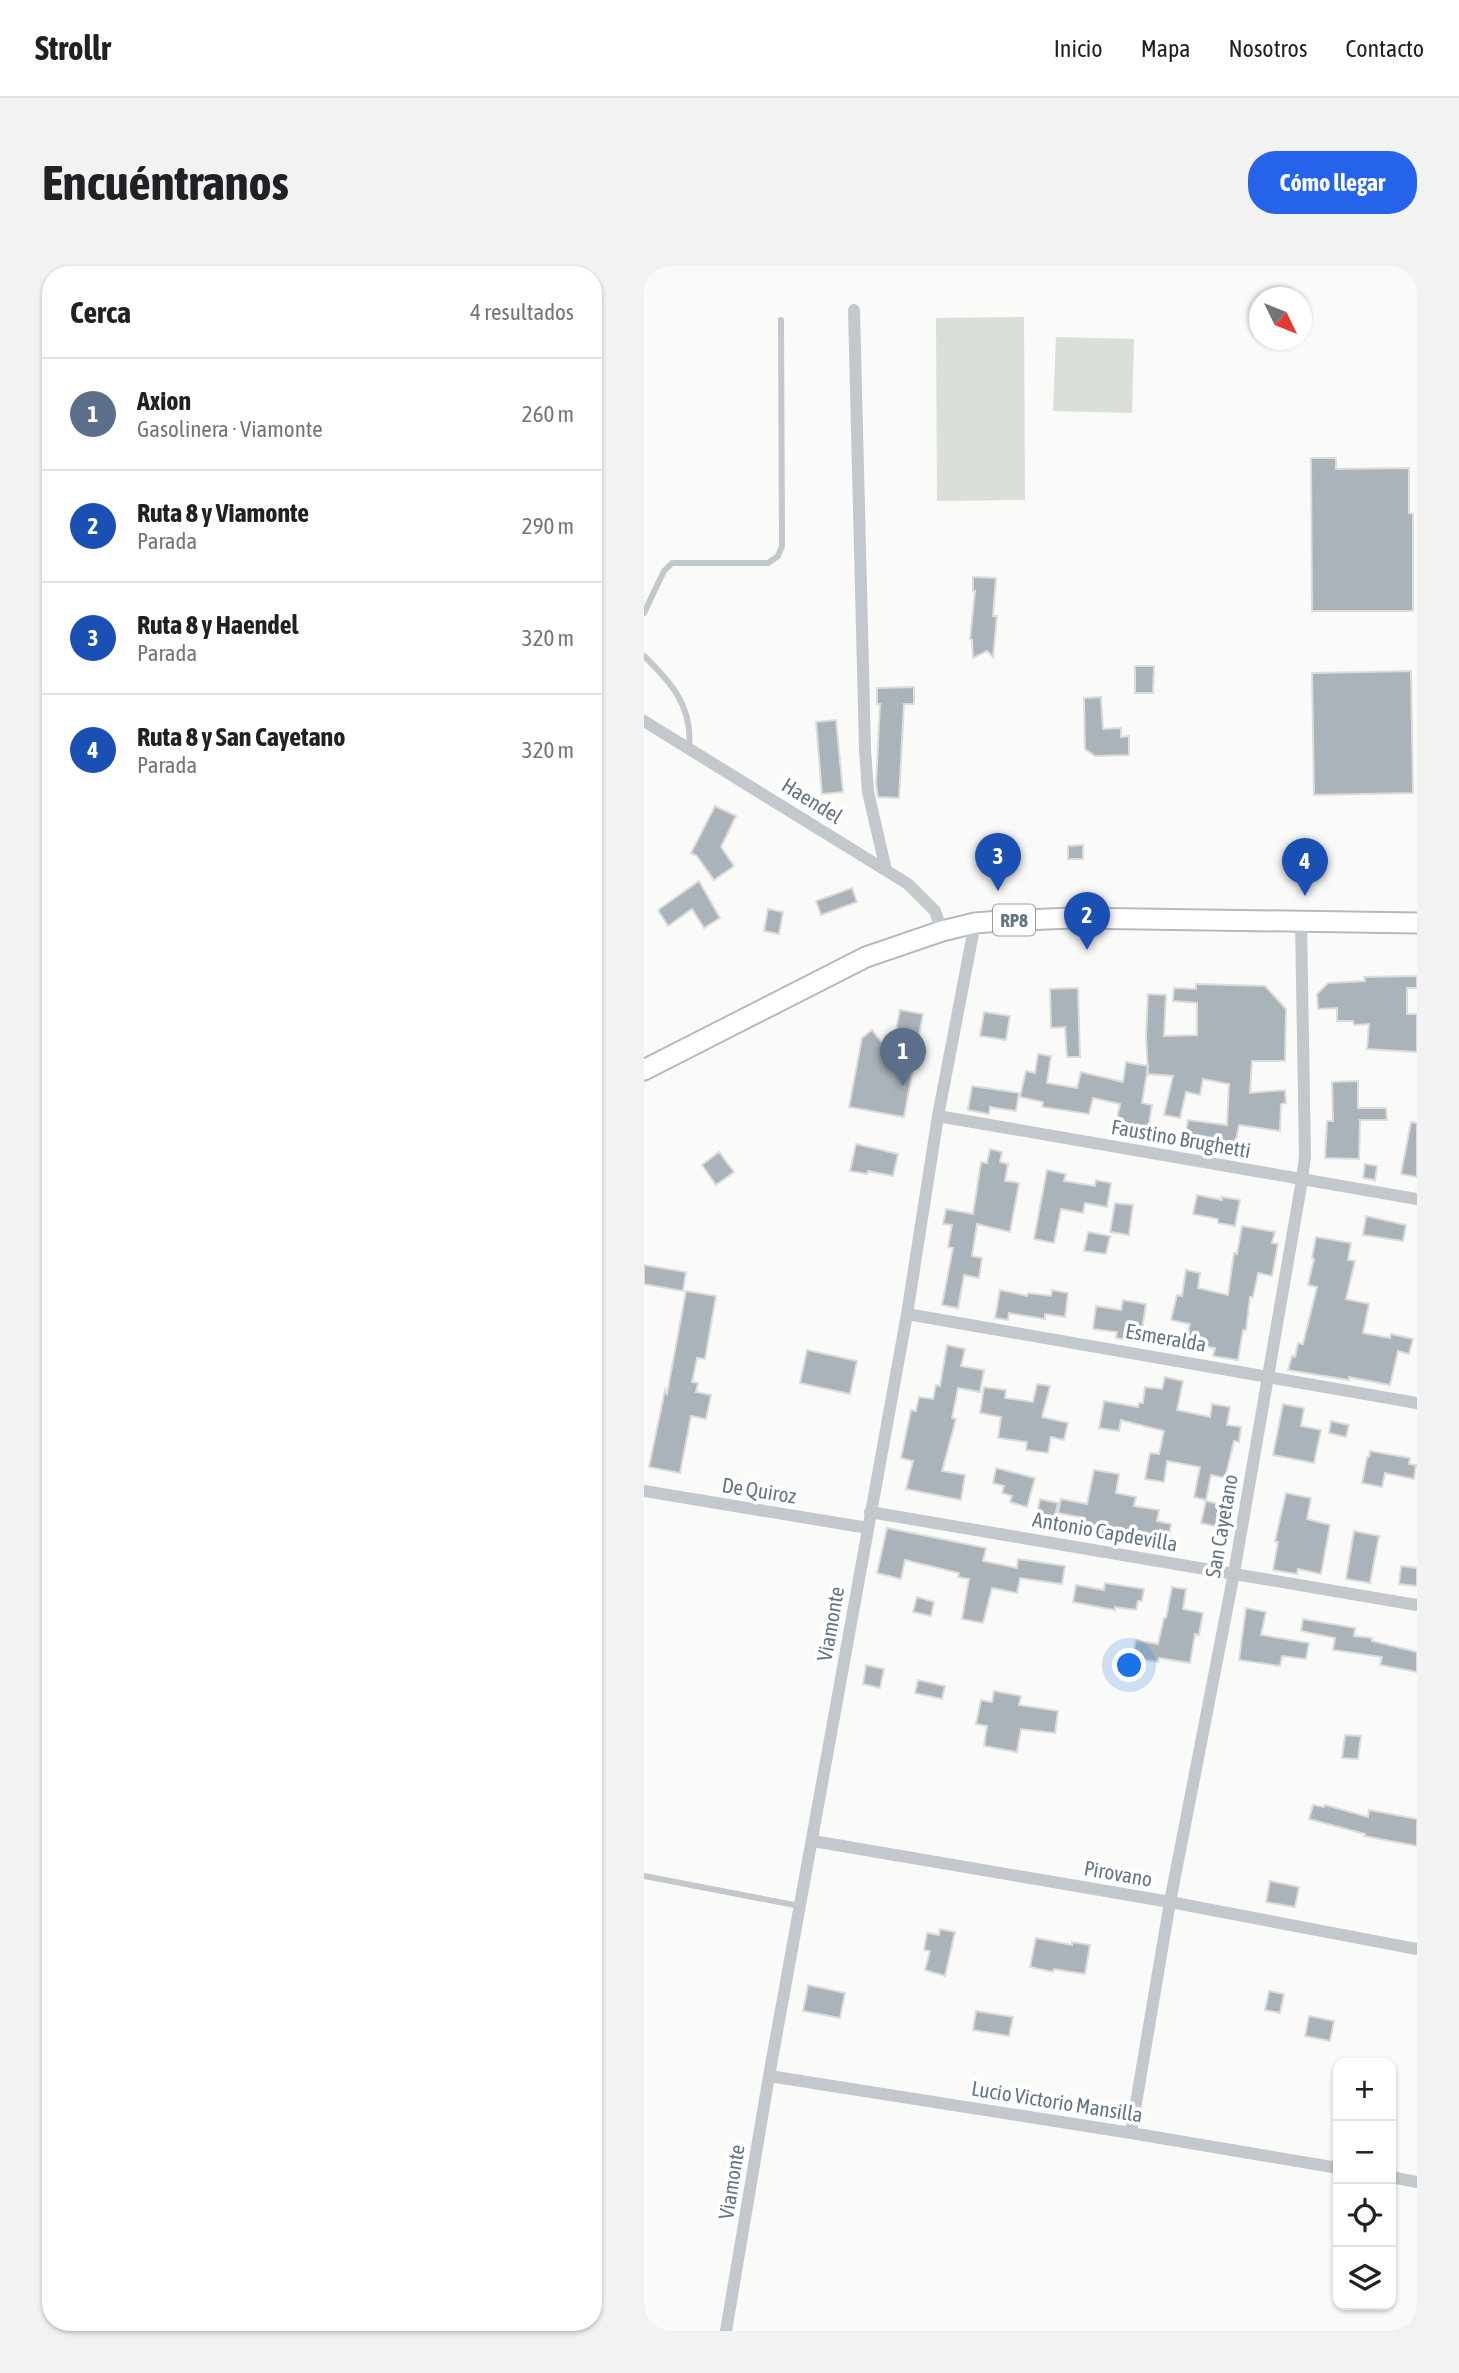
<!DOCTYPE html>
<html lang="es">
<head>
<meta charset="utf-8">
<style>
	body { margin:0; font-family:"Asap Condensed",sans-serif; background:#f2f2f2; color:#202124 }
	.controls { position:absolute; right:21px; bottom:21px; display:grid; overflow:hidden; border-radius:14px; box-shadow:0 2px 5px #0004 }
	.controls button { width:63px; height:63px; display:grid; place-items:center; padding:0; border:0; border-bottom:2px solid #e0e0e0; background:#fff; color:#202124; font:35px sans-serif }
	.compass { position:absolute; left:605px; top:21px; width:63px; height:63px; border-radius:50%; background:#fff; box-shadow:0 2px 5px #0004; rotate:133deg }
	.you { position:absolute; left:486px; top:1400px; width:24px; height:24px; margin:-18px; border:5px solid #fff; border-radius:50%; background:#1a73e8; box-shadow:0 0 0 10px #1a73e833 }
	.badge { display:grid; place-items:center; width:46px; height:46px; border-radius:50%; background:#2563eb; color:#fff; font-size:23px; font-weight:700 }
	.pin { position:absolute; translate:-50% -58px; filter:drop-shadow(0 2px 4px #0008) }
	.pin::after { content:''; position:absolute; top:37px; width:24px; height:21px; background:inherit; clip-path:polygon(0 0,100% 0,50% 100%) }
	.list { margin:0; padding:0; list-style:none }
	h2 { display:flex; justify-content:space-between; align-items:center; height:91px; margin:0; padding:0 28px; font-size:30px }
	h2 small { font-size:23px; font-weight:400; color:#757577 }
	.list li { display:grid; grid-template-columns:46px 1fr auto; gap:21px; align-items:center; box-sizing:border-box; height:112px; padding:0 28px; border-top:2px solid #e0e0e0 }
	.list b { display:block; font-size:26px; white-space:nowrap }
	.list p { margin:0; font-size:23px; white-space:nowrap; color:#757577 }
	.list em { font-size:23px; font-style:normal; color:#757577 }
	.icon { flex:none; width:38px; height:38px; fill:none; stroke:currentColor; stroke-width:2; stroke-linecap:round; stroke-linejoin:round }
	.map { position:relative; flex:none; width:773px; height:2065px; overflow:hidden; border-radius:28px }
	header { display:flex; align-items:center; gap:42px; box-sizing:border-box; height:98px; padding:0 35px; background:#fff; border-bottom:2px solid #e0e0e0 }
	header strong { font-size:33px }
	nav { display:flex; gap:38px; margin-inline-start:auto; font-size:24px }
	.intro { display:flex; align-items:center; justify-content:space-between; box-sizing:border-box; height:168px; padding:0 42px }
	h1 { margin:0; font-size:49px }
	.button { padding:18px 32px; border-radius:28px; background:#2563eb; color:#fff; font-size:24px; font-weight:700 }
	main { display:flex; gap:42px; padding:0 42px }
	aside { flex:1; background:#fff; border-radius:28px; box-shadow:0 2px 5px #0004 }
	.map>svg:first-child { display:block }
</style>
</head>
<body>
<header>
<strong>Strollr</strong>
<nav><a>Inicio</a><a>Mapa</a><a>Nosotros</a><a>Contacto</a></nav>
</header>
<div class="intro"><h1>Encuéntranos</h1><a class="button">Cómo llegar</a></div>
<main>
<aside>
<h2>Cerca<small>4 resultados</small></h2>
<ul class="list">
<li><span class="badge" style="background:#5c6f8a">1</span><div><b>Axion</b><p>Gasolinera · Viamonte</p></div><em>260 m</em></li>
<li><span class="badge" style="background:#1a4fb4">2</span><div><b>Ruta 8 y Viamonte</b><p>Parada</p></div><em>290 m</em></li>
<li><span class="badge" style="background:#1a4fb4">3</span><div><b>Ruta 8 y Haendel</b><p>Parada</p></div><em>320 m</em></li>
<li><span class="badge" style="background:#1a4fb4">4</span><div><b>Ruta 8 y San Cayetano</b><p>Parada</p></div><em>320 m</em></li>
</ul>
</aside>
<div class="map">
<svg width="773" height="2065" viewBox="0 0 773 2065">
	<rect width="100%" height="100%" fill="#fafaf8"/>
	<path fill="#dadfd7" d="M380,51L381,234L293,235L292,52Z
		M412,71L490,73L488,147L409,145Z"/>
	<path fill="#aab3b9" stroke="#dcdcda" stroke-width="2" d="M667,192H692V203L765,202V247L769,248V345H668Z
		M329,311L352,312L349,350H353L349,391L343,385L329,392L328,374L326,373L331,325H329Z
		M491,400H510L509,427H491Z
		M767,405L769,527L670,529L668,407Z
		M270,421V438H260L255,532L234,531L232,518L236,438H233V422Z
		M457,431L459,463L477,462V471L485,470V489L451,490L441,483L440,432Z
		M192,454L199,526L178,528L172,456Z
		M71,540L92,550L77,581L90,600L70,614L53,590L47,587Z
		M439,579V593H424V580Z
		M55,615L76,652L60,662L48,643L24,660L14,644Z
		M208,622L213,636L177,649L172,635Z
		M124,643L139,646L135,668L120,665Z
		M773,710V722H763V748H773V786L723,783L725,758L710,759L709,755H693V742L674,743L673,728L684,717L721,715L720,711Z
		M552,718L621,720L642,743L641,795H608L606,827L641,824L642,837L637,838L636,865L595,859L589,889L572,885V882L540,876L544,854L583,859L585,818L559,813L556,829L542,826L536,852L520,849L529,810L504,808L502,771L504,728L522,729L520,770L553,769V737L529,735L530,722L552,723Z
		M434,722L436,791H423L421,761L407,762L406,723Z
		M256,744L279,748L260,851L205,841L218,772L228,764L247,789Z
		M340,746L366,750L362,774L336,770Z
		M394,788L407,790L403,817L433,822L437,806L479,816L482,796L504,800L498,837L508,839L504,864L472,859L476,838L449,832L445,848L398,841L399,836L376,831L382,805L391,807Z
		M714,815V842H742L743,854H716L715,893L681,892L683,855H689L688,816Z
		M328,820L375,827L372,845L346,841L345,848L324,844Z
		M767,856L773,857V911L757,908Z
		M212,878L254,888L249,910L224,905L223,908L206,905Z
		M346,883L358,886L356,896L364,898L361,915L375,917L366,966L333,958L328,990L338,992L335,1012L320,1009L314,1042L298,1039L309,982L304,981L308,959L299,958L302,943L329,948L337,896L343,897Z
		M75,886L90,906L72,919L58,899Z
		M721,898L733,900L731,914L719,912Z
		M403,904L422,908L420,915L451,920L452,914L467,917L463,941L441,937L439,947L417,943L410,977L390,973Z
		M553,929L578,934V931L596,934L591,960L574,957V953L549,948Z
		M471,937L489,939L485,969L466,966Z
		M722,950L762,959L759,975L719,969Z
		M598,960L631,966L628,977L634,978L628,1010L614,1007L609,1031H606L602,1064H599L594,1094L569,1090L571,1082L553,1079L554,1074L543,1072L546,1058L527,1054L533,1029L538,1030L542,1004L556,1007L554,1022L584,1029L590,987L593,988Z
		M444,966L466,970L462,988L440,985Z
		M672,971L707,977L704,994L711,995L702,1033L725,1038L719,1067L746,1072L747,1068L769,1073L765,1088L754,1085L746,1119L705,1111V1114L644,1104L648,1090L651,1091L654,1077L659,1078L673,1021L664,1019L670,993L668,992Z
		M0,999L42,1006L39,1025L0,1018Z
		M356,1024L383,1030L384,1027L407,1030L408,1024L424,1027L421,1051L401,1048V1053L365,1047L364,1054L351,1052Z
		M42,1025L72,1030L61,1093L53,1092L48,1116L54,1117L52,1126L67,1129L62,1153L47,1150L36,1207L5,1201L21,1124L23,1128Z
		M479,1034L502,1038L496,1076L472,1072L473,1066L449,1063L452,1040L477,1044Z
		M303,1079L321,1083L317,1100L340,1104L336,1126L314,1122L308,1152L312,1153L298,1205L321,1209L317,1234L262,1223L269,1195L257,1192L267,1144L272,1145L275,1131L289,1133L292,1119L296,1120Z
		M163,1084L213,1095L206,1128L156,1117Z
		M521,1111L539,1115L533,1144L566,1151L568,1138L586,1141L583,1159L597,1161L595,1176L590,1175L581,1212L567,1209L562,1234L550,1231L556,1201L523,1195L520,1216L501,1213L506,1187L515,1188L520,1165L477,1154L475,1165L455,1162L460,1135L494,1141L495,1137H499L501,1121L518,1123Z
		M393,1118L406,1120L398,1151L424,1157L420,1174L407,1171L404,1187L382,1184L383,1176L354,1172L357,1151L336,1147L340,1121L362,1124L361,1132L389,1136Z
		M639,1138L660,1142L657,1160L677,1164L670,1197L629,1189Z
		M687,1155L705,1159L702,1171L685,1167Z
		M726,1185L766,1192L765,1198L772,1199L770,1213L741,1207L738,1221L718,1217L723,1191H725Z
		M352,1202L391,1212L383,1241L366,1236L368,1230L358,1227L360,1220L349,1217Z
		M450,1204L475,1208L472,1227L492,1231L490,1240L515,1244L513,1255L527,1258L524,1278L483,1271L482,1276L438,1265L441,1252L414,1247L417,1233L443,1238Z
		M642,1227L667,1232L663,1253L686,1259L677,1308L654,1303L653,1308L629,1304L634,1276L631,1275Z
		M396,1233L414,1237L410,1255L392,1252Z
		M562,1235L582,1240L578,1262L557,1257Z
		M243,1262L342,1282L339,1295L373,1302L374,1293L421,1300L418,1318L376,1312L373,1327L348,1322L339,1357L318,1353L325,1313L314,1311L315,1307L261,1294L257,1313L233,1307Z
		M710,1265L735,1270L726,1317L702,1313Z
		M757,1300L773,1302V1320L755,1318Z
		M461,1317L500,1323L498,1335H494L492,1344L471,1341V1344L429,1336L432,1319L460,1324Z
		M528,1321L542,1323L539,1343L559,1347L555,1369L551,1368L546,1397L515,1392L514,1396L488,1392L492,1374L514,1378L520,1352H522Z
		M273,1331L290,1336L287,1350L269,1346Z
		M602,1342L622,1346L617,1369L665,1377L662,1393L638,1390L636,1400L595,1394Z
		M659,1353L711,1362L710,1370L728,1372V1375L773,1386V1406L736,1399L738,1391L689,1384L691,1372L657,1365Z
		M222,1399L240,1403L236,1422L219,1418Z
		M274,1414L301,1420L298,1433L271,1427Z
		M350,1425L377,1430L375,1439L414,1445L411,1467L377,1463L373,1486L340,1480L343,1460L332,1458L337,1434L348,1436Z
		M701,1469L717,1470L714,1493L698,1492Z
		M669,1539L680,1541L681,1539L724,1551L725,1544L773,1553V1580L720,1570L721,1568L665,1553Z
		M626,1615L655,1621L651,1641L622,1636Z
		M296,1663L311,1666L301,1710L281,1704L286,1685L280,1684L283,1667L295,1669Z
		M392,1672L428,1679V1676L446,1679L441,1708L410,1703L409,1706L386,1701Z
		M164,1719L201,1727L196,1752L159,1745Z
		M625,1725L640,1728L636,1747L621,1744Z
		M332,1745L369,1751L365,1770L329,1764Z
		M665,1750L690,1755L686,1775L661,1770Z"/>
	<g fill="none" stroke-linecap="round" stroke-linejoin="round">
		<g stroke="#b5babe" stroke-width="23">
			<path id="primary" d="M0,804L222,691L298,665L331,657L355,655L429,652L773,657"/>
		</g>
		<path stroke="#c3c8cc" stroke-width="6" d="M0,347L20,305L28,297H124L134,290L138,280L137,54
			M0,390C27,416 49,441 45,481
			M0,1610L156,1640"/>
		<path stroke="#c3c8cc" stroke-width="12" d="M210,44L221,483L224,526L242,604
			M0,455L264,618L291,645L298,665
			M294,850L773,933
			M263,1048L773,1137
			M0,1225L224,1262
			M226,1246L773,1339
			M169,1575L526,1636L773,1683
			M125,1810L487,1867L694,1902
			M487,1867L526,1636L590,1307L658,914L661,890L657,656
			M747,1911L773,1916
			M82,2065L125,1810L263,1048L294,850L331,657"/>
		<use href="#primary" stroke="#fff" stroke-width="19"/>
	</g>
	<g text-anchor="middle" stroke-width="7" stroke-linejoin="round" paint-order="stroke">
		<rect fill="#fff" stroke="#939fa8" stroke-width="2" x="349" y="638.5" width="42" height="31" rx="5"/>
		<g font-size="19" font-weight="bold" fill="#657683">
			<text x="370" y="661">RP8</text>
		</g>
		<g font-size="21" fill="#657683" stroke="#fff">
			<text transform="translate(168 535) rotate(32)" y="7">Haendel</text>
			<text transform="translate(537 873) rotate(10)" y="7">Faustino Brughetti</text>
			<text transform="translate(522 1072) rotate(10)" y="7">Esmeralda</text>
			<text transform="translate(115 1225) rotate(9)" y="7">De Quiroz</text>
			<text transform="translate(578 1260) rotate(-80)" y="7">San Cayetano</text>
			<text transform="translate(461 1266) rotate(10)" y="7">Antonio Capdevilla</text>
			<text transform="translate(187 1358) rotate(-80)" y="7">Viamonte</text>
			<text transform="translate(474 1608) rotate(10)" y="7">Pirovano</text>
			<text transform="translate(413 1836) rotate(9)" y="7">Lucio Victorio Mansilla</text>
			<text transform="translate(88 1916) rotate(-81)" y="7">Viamonte</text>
		</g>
	</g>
</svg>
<div class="controls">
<button>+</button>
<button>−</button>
<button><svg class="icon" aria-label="locate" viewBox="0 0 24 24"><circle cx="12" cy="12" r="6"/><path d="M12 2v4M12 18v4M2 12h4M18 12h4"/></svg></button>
<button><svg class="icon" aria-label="layers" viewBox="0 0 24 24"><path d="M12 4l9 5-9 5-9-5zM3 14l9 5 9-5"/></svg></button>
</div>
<svg class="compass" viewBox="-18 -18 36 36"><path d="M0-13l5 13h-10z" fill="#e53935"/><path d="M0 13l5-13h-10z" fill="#757577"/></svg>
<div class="you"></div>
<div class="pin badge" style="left:259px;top:820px;background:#5c6f8a">1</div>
<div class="pin badge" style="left:443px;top:684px;background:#1a4fb4">2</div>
<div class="pin badge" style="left:354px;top:625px;background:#1a4fb4">3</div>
<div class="pin badge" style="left:661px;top:630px;background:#1a4fb4">4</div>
</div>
</main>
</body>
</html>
